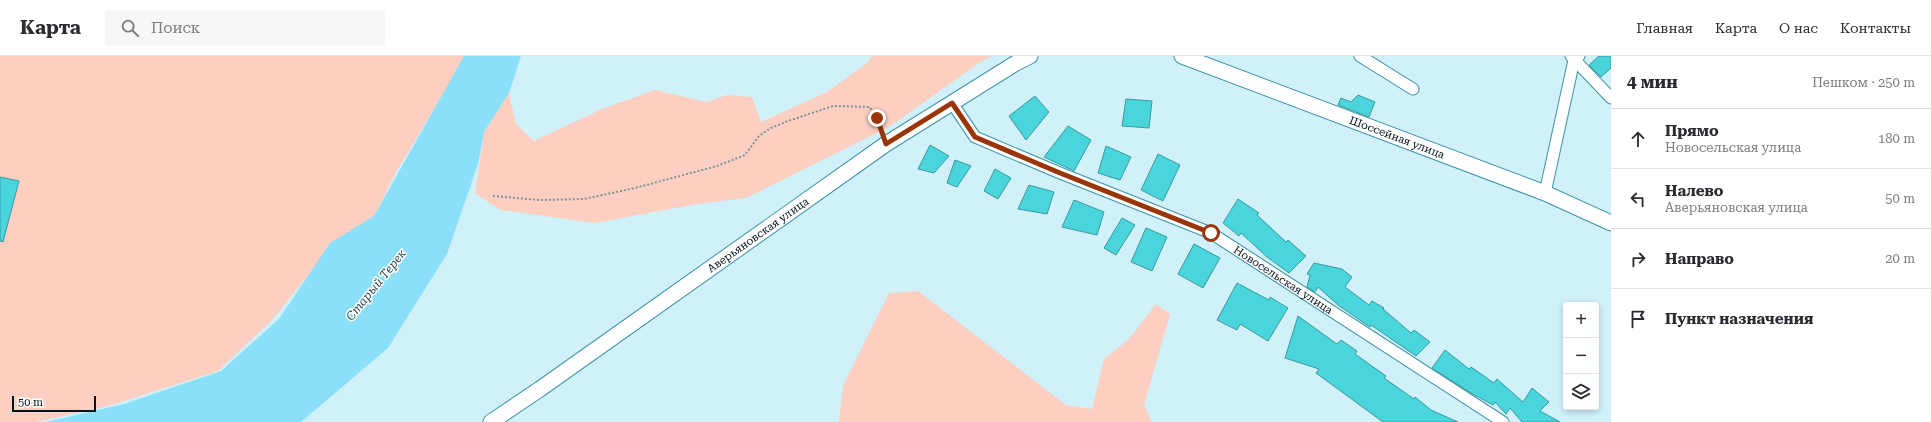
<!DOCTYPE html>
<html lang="ru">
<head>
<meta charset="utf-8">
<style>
	body { margin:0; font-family:"Roboto Serif",serif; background:#f7f7f7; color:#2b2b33 }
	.controls { position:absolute; right:12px; bottom:12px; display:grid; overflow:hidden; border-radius:4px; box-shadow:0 2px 6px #0003 }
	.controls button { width:36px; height:36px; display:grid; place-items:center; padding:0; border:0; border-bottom:1px solid #e1e1e2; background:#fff; color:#2b2b33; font:20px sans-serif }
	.scale { position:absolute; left:12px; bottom:10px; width:84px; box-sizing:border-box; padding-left:4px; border:2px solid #00131b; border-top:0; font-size:11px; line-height:14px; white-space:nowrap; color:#00131b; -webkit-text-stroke:3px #fff; paint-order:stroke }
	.stop { position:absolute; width:12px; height:12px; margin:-9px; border:3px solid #9a3509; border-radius:50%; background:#fff }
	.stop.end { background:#9a3509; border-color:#fff; box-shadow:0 1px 4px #0008 }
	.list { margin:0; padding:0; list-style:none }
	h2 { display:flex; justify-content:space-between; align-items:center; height:52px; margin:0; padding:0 16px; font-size:17px }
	h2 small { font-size:13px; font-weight:400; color:#7c7c81 }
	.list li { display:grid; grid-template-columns:26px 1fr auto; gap:12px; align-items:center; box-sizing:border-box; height:60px; padding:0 16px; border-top:1px solid #e1e1e2 }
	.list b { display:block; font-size:15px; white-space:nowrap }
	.list p { margin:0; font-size:13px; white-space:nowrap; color:#7c7c81 }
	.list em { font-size:13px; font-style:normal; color:#7c7c81 }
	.icon { flex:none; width:22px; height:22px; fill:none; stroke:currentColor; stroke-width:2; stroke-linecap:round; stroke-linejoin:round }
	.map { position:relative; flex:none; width:1611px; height:366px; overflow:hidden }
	header { display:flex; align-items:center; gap:24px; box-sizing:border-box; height:56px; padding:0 20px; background:#fff; border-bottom:1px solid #e1e1e2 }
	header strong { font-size:19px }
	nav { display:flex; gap:22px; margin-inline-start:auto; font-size:14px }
	.search { width:280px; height:36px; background:#f7f7f7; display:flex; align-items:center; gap:10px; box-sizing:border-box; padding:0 14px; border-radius:4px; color:#7c7c81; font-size:15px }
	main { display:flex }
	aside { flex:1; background:#fff }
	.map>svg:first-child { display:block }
</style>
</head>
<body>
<header>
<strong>Карта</strong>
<div class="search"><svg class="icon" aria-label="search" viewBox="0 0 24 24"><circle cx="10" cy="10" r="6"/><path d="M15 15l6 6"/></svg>Поиск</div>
<nav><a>Главная</a><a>Карта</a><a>О нас</a><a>Контакты</a></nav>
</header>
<main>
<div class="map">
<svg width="1611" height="366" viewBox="0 0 1611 366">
	<rect width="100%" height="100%" fill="#d0f0fa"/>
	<path fill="#fccfc1" d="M0,0H466L396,116L375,159L333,188L272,264L218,315L108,350L37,366H0Z
		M872,0H992L979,7L889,71L746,142L697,148L595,167L500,154L475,137L484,76L509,37L516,68L534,85L602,53L655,34L706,46L727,39L752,41L761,66L827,36L867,7Z
		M918,235L1066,349L1092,353L1104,303L1129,283L1156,248L1170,258L1144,349L1152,366H839L843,330L889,237Z"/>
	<path fill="#8bdff8" d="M464,0H521L509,37L484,76L478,108L447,198L388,292L301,366H46L124,348L221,315L279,263L330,187L374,160Z"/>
	<path fill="#49d5db" stroke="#389a9f" d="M1599,0H1611V12L1601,21L1589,9Z
		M1358,39L1375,46L1369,61L1338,49L1341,42L1351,46Z
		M1035,40L1049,56L1026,84L1009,60Z
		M1126,43L1152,45L1149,72L1122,70Z
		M1068,70L1091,84L1074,115L1044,101Z
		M930,89L949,100L934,117L918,113Z
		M1106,90L1131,101L1120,124L1098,117Z
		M1158,98L1180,109L1163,145L1141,134Z
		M955,104L971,110L957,131L947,127Z
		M995,113L1011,122L998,143L984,135Z
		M0,121L19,125L3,186L0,185Z
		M1029,129L1054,136L1047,158L1018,153Z
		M1238,143L1259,157L1257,159L1286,186L1288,184L1306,200L1289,217L1267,201L1241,177L1239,180L1223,167Z
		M1074,144L1104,156L1097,179L1062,171Z
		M1122,162L1135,169L1116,199L1104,192Z
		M1146,172L1167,181L1152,215L1131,206Z
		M1194,188L1220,202L1203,232L1178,218Z
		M1314,207L1342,213L1352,221L1345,231L1369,249L1372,245L1384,252L1383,253L1411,277L1414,274L1430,286L1416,300L1371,269L1370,271L1338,249L1318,231L1315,236L1307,231L1310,219L1307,218Z
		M1237,227L1269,244L1270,241L1288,252L1268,285L1240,268L1237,274L1217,264Z
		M1298,260L1337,288L1341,284L1357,295L1355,298L1386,320L1384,322L1414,343L1415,341L1431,354L1458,366H1383L1316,317L1319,313L1285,302Z
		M1445,294L1469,313L1471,311L1494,327L1497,323L1523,346L1532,332L1549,346L1540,355L1560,366H1522L1510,352L1506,358L1495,346L1493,349L1471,337L1432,312Z"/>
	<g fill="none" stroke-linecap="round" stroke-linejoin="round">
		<g stroke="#3b93ab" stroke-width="13">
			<g id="street">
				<path d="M1360,0L1413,33"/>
				<path d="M1571,0L1611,42"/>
				<path id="s1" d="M952,47L975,81L1060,117L1211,177L1503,366"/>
				<path d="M1545,137L1574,4L1579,0"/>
			</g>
		</g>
		<g stroke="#3b93ab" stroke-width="17">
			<g id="secondary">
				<path id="s2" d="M1182,0L1545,137L1611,167"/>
				<path id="s3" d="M491,366L540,333L886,88L1016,7L1030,0"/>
			</g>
		</g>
		<path stroke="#7a949d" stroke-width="2" stroke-dasharray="2 2" stroke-linecap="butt" d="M493,140L540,144L584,143L635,132L717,110L745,99L759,80L771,72L788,65L833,50L870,51L881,75"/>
		<use href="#street" stroke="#fff" stroke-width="11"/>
		<use href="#secondary" stroke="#fff" stroke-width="15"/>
	</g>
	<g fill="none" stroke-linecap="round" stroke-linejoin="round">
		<path stroke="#9a3509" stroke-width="5" d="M877,62L886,88L952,47L975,81L1060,117L1211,177"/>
	</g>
	<g text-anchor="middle" stroke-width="3" stroke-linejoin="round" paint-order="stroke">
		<g font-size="11" fill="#00131b" stroke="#fff">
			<text dy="4" stroke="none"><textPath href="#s2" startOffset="230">Шоссейная улица</textPath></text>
			<text dy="4" stroke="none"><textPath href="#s3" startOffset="326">Аверьяновская улица</textPath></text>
			<text dy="4" stroke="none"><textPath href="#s1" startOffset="382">Новосельская улица</textPath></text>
		</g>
		<g font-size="12" font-style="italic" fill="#2c464f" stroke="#fff">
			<text transform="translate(376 229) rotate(-51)" y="4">Старый Терек</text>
		</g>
	</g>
</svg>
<div class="controls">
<button>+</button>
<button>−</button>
<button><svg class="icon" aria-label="layers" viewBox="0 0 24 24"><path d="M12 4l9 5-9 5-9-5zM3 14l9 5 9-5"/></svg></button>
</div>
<div class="scale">50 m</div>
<div class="stop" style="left:1211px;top:177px"></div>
<div class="stop end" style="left:877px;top:62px"></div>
</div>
<aside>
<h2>4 мин<small>Пешком · 250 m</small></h2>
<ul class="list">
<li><svg class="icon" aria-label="ahead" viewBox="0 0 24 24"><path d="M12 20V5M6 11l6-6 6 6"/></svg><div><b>Прямо</b><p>Новосельская улица</p></div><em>180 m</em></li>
<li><svg class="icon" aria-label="left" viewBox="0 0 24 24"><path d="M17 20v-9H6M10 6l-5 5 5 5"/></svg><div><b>Налево</b><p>Аверьяновская улица</p></div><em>50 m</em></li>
<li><svg class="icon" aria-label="right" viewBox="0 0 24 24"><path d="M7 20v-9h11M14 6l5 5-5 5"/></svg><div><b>Направо</b></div><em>20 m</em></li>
<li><svg class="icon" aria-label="arrive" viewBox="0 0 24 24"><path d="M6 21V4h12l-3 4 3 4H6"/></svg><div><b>Пункт назначения</b></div></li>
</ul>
</aside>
</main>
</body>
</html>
